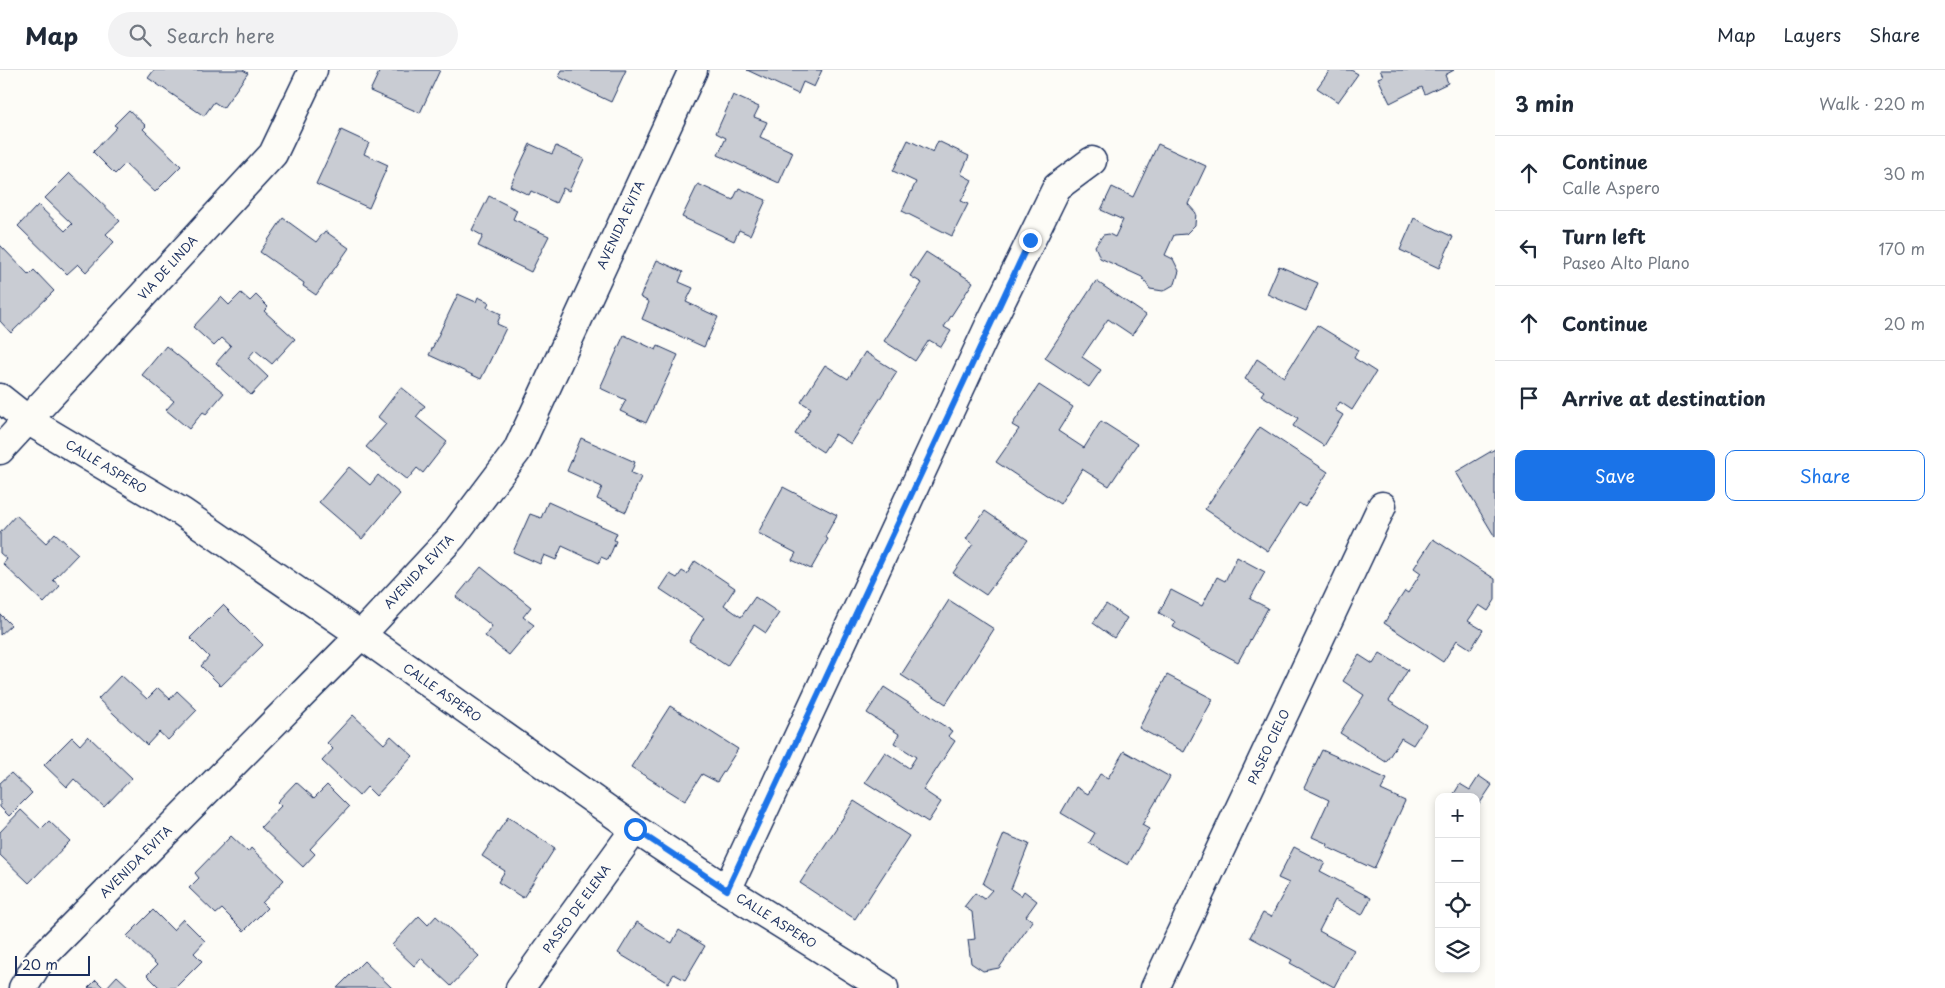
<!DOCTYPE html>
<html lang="en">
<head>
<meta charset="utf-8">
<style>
	body { margin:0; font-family:"Playpen Sans",sans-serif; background:#f2f2f3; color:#1f2937 }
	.controls { position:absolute; right:15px; bottom:15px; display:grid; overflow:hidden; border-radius:10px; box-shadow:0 2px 8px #0003 }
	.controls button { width:45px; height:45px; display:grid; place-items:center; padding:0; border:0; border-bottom:1px solid #e0e1e3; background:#fff; color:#1f2937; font:25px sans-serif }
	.scale { position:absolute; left:15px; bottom:12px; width:75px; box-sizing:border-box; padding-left:5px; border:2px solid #1b2f5e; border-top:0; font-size:14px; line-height:18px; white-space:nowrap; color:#1b2f5e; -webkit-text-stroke:4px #fdfcf7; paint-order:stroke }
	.stop { position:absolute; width:15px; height:15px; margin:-11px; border:4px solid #1a73e8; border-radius:50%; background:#fff }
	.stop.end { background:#1a73e8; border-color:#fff; box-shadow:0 1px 5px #0008 }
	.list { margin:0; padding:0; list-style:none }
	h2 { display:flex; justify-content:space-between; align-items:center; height:65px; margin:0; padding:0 20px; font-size:21px }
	h2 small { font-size:16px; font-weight:400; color:#747a83 }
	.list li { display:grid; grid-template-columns:32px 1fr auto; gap:15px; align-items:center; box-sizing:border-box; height:75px; padding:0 20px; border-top:1px solid #e0e1e3 }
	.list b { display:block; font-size:19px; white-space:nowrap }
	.list p { margin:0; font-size:16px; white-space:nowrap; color:#747a83 }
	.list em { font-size:16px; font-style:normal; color:#747a83 }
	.actions { display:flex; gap:10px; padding:15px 20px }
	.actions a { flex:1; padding:11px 0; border:1px solid #1a73e8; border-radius:10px; text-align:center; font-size:18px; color:#1a73e8 }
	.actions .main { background:#1a73e8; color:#fff }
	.icon { flex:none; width:28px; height:28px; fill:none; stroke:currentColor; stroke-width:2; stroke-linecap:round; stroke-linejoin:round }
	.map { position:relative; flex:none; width:1495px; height:918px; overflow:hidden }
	header { display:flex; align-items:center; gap:30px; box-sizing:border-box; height:70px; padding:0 25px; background:#fff; border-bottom:1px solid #e0e1e3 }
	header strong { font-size:24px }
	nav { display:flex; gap:28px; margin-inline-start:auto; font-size:18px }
	.search { width:350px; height:45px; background:#f2f2f3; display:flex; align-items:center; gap:12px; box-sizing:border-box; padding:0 18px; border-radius:28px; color:#747a83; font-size:19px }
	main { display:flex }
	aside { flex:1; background:#fff }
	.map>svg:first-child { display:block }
</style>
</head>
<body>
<header>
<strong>Map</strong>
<div class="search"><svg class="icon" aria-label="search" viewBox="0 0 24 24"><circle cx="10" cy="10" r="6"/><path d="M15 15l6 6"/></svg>Search here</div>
<nav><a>Map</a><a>Layers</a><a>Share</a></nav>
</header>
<main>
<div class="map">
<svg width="1495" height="918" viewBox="0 0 1495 918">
	<rect width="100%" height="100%" fill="#fdfcf7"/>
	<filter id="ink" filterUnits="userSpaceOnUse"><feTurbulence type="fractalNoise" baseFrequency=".02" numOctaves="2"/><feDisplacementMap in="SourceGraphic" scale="10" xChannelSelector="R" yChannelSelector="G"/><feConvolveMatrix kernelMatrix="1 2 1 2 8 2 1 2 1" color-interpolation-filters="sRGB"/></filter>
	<g filter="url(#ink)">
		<path fill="#c9ccd3" stroke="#1b2f5e" d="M154,0H243L248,3L223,38L214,32L204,46L148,8Z
			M380,0H440L420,43L370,21Z
			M562,0H626L611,32L559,7Z
			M747,0H822L814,17L803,12L798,24Z
			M1330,0H1351L1358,4L1338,32L1317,18Z
			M1380,0H1454L1445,5L1448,13L1425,24L1422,17L1390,33L1378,8L1383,6Z
			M733,25L759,37L754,47L767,52L760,67L793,82L779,113L718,85L726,68L716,63Z
			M129,40L146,56L143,59L181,96L155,122L125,94L115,104L93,82L117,57L114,55Z
			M341,60L369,73L364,84L388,95L369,138L316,114Z
			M908,70L933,82L938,71L969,86L961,104L972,110L961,131L968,134L952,166L902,141L916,112L893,101Z
			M530,74L552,84L556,76L584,89L569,121L563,118L556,133L531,121L529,125L510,116Z
			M1158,74L1206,96L1188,134L1196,143L1195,155L1186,164L1174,165L1165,185L1173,189L1179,201L1175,214L1163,221L1150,219L1142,207L1100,188L1095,176L1103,165L1109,164L1115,167L1123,150L1101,140L1112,117L1133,127Z
			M70,103L120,151L106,164L114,172L86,202L78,194L67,204L18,156L38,135L65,161L72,154L45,128Z
			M698,114L733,130L739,118L766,130L750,165L739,160L734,171L682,147Z
			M489,126L517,140L513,149L549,166L531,202L478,176L483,166L472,160Z
			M283,148L316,172L325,161L349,178L316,225L303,216L304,213L260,182Z
			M1414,148L1453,167L1439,198L1400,180Z
			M0,175L29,205L34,200L54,221L11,263L0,251Z
			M926,182L973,212L944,257L951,261L941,277L929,270L915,291L884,271L922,213L910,206Z
			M657,190L683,202L679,212L693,218L686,232L718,247L704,277L642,249L649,232L640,227Z
			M1279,196L1318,213L1306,241L1267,224Z
			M1096,211L1146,245L1132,265L1108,249L1082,287L1101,300L1089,317L1045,288Z
			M241,223L250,231L256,225L268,237L264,241L295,269L272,294L255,280L248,288L268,307L251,325L216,293L231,276L222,268L214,276L193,257L221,227L229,235Z
			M458,224L476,232L478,227L489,232L487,237L501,244L497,254L506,258L481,309L429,285Z
			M1317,255L1358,280L1354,288L1376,302L1352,340L1340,332L1335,340L1343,345L1324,376L1293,356L1298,348L1261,325L1264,321L1245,309L1257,289L1284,307Z
			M624,265L656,280L658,276L678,285L646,353L620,341L626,330L600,318Z
			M166,276L224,323L206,344L203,342L189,359L166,340L174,331L142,305Z
			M865,282L897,302L851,374L835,364L823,382L795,364L811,338L801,332L825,295L848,309Z
			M1039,315L1073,337L1058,361L1084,378L1101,351L1137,374L1109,416L1082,399L1060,434L996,392L1019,359L1012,355Z
			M401,317L425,336L416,347L447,372L423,403L417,398L407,410L366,377L386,354L378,347Z
			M1260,357L1328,402L1305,437L1299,433L1268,481L1205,439Z
			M581,368L635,392L631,403L641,407L626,442L597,429L602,417L567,401Z
			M1495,379V467L1456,402Z
			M349,397L370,415L378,405L400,424L362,469L319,432Z
			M783,417L837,445L825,467L828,469L811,499L792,490L796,483L758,463Z
			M548,432L617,463L614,470L616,471L608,490L601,487L599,493L562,476L556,490L544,485L540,494L513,482L530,444L541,448Z
			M985,441L1028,470L986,525L953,503L973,474L966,469Z
			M16,445L46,473L55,463L78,484L53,510L60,516L44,533L3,494L7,489L0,483V463Z
			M1433,469L1495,509V530L1488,541L1479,535L1468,551L1483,560L1471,579L1457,570L1443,592L1384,553L1405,521L1408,523L1421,503L1414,498Z
			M1237,487L1265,502L1250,529L1268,538L1238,592L1173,557L1176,552L1159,543L1171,520L1202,536L1217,507L1225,511Z
			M695,491L735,518L724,535L741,547L755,527L779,543L766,563L754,555L727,596L689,571L704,548L660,519L670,504L677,508L682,501L687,504Z
			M481,497L531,537L523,547L534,555L509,585L485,566L492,556L456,527Z
			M949,530L994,559L946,634L901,605Z
			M1106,534L1127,548L1114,568L1093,553Z
			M223,535L263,575L221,616L201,596L209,587L190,568Z
			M0,544L11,555L0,565Z
			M1380,583L1408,600L1389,631L1426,655L1413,675L1401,668L1386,692L1340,663L1364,625L1343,611L1359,585L1373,594Z
			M121,605L147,629L158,618L170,629L177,621L197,640L168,670L159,662L147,675L98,629Z
			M1167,605L1213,629L1184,682L1139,658Z
			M884,617L952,661L948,666L955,671L923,720L941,732L928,752L865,712L885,682L909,698L916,687L894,673L899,664L867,643Z
			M670,636L738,679L717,712L702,704L685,731L631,697Z
			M353,645L384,674L391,666L413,686L376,726L367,717L359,726L322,691L333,679L327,673Z
			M88,666L132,708L104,737L74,709L67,717L44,695L72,667L80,675Z
			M1322,680L1387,709L1381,720L1405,731L1374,799L1327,777L1328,774L1312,767L1329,730L1304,718Z
			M1124,681L1170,707L1142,755L1149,759L1128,795L1089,773L1095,763L1061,743L1076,717L1088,724L1100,704L1108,708Z
			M11,703L32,723L9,746L0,737V713Z
			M1479,706L1492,715L1476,739V727H1452L1460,714L1470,720Z
			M296,712L314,728L327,715L349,737L310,779L315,784L303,797L261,757L281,736L277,732Z
			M854,731L909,766L855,849L800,813Z
			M21,740L41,759L49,751L70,771L29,813L0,785V762Z
			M508,747L555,778L523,828L498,812L505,801L482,786Z
			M1004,764L1029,774L1011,819L1021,826L1024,821L1037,831L1026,846L1033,851L999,898L983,901L971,893L968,870L975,869L972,842L964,837L975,823L984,829L992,820L983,814Z
			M231,766L248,782L251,778L284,810L262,833L267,838L244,861L222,839L216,844L189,818L199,808L195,803Z
			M1294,777L1325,793L1320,801L1371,828L1362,845L1335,830L1319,861L1354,880L1334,917L1290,893L1292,890L1250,867L1263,843L1271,847L1289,813L1278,808Z
			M153,840L173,860L183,849L205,871L194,883L202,891L175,918H160L147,905L157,895L127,866Z
			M419,846L428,855L436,846L479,886L451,916L421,888L414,896L392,875Z
			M637,852L672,873L679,860L705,876L685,910L674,904L668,913L618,883Z
			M364,891L392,918H337Z
			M117,906L130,918H106Z
			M96,910L104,918H88Z"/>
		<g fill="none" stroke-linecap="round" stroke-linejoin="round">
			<g stroke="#1b2f5e" stroke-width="31">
				<path id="minor" d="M0,328L29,351L182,442L361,565L635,759L727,820L884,918
					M0,380L273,84L313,0
					M727,820L990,254L1057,117L1092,91
					M23,918L41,888L361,565L452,467L517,381L693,0
					M520,918L635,759
					M1155,918L1382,436"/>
			</g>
			<use href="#minor" stroke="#fdfcf7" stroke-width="28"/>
		</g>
	</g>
	<g fill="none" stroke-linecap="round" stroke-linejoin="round" filter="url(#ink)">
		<path stroke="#1a73e8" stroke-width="6" d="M635,759L727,820L1030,170"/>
	</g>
	<g text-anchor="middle" stroke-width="5" stroke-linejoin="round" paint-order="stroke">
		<g font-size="12" fill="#1b2f5e" stroke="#fdfcf7">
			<text transform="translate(621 155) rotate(-65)" y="4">AVENIDA EVITA</text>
			<text transform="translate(168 198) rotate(-48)" y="4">VIA DE LINDA</text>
			<text transform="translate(106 397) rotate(31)" y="4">CALLE ASPERO</text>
			<text transform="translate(419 502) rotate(-47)" y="4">AVENIDA EVITA</text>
			<text transform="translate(442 623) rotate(35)" y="4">CALLE ASPERO</text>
			<text transform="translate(1269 677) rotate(-65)" y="4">PASEO CIELO</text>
			<text transform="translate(136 792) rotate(-45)" y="4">AVENIDA EVITA</text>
			<text transform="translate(577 839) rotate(-54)" y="4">PASEO DE ELENA</text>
			<text transform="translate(776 851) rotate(32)" y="4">CALLE ASPERO</text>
		</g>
	</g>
</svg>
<div class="controls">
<button>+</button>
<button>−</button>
<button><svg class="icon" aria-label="locate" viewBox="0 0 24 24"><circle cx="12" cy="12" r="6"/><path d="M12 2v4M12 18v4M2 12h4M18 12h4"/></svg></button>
<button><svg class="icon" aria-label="layers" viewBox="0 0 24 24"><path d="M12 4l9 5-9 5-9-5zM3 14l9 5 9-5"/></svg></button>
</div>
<div class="scale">20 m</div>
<div class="stop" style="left:635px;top:759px"></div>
<div class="stop end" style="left:1030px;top:170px"></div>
</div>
<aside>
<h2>3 min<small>Walk · 220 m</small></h2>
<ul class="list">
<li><svg class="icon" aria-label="ahead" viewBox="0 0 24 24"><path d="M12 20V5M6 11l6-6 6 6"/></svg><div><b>Continue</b><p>Calle Aspero</p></div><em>30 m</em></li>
<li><svg class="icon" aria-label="left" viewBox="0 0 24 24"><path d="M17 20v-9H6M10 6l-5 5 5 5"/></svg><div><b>Turn left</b><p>Paseo Alto Plano</p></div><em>170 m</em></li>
<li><svg class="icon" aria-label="ahead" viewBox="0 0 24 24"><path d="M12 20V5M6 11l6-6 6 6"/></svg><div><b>Continue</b></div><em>20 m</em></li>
<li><svg class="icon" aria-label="arrive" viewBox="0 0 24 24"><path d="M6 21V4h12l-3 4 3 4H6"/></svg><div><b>Arrive at destination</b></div></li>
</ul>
<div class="actions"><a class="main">Save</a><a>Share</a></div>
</aside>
</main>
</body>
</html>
